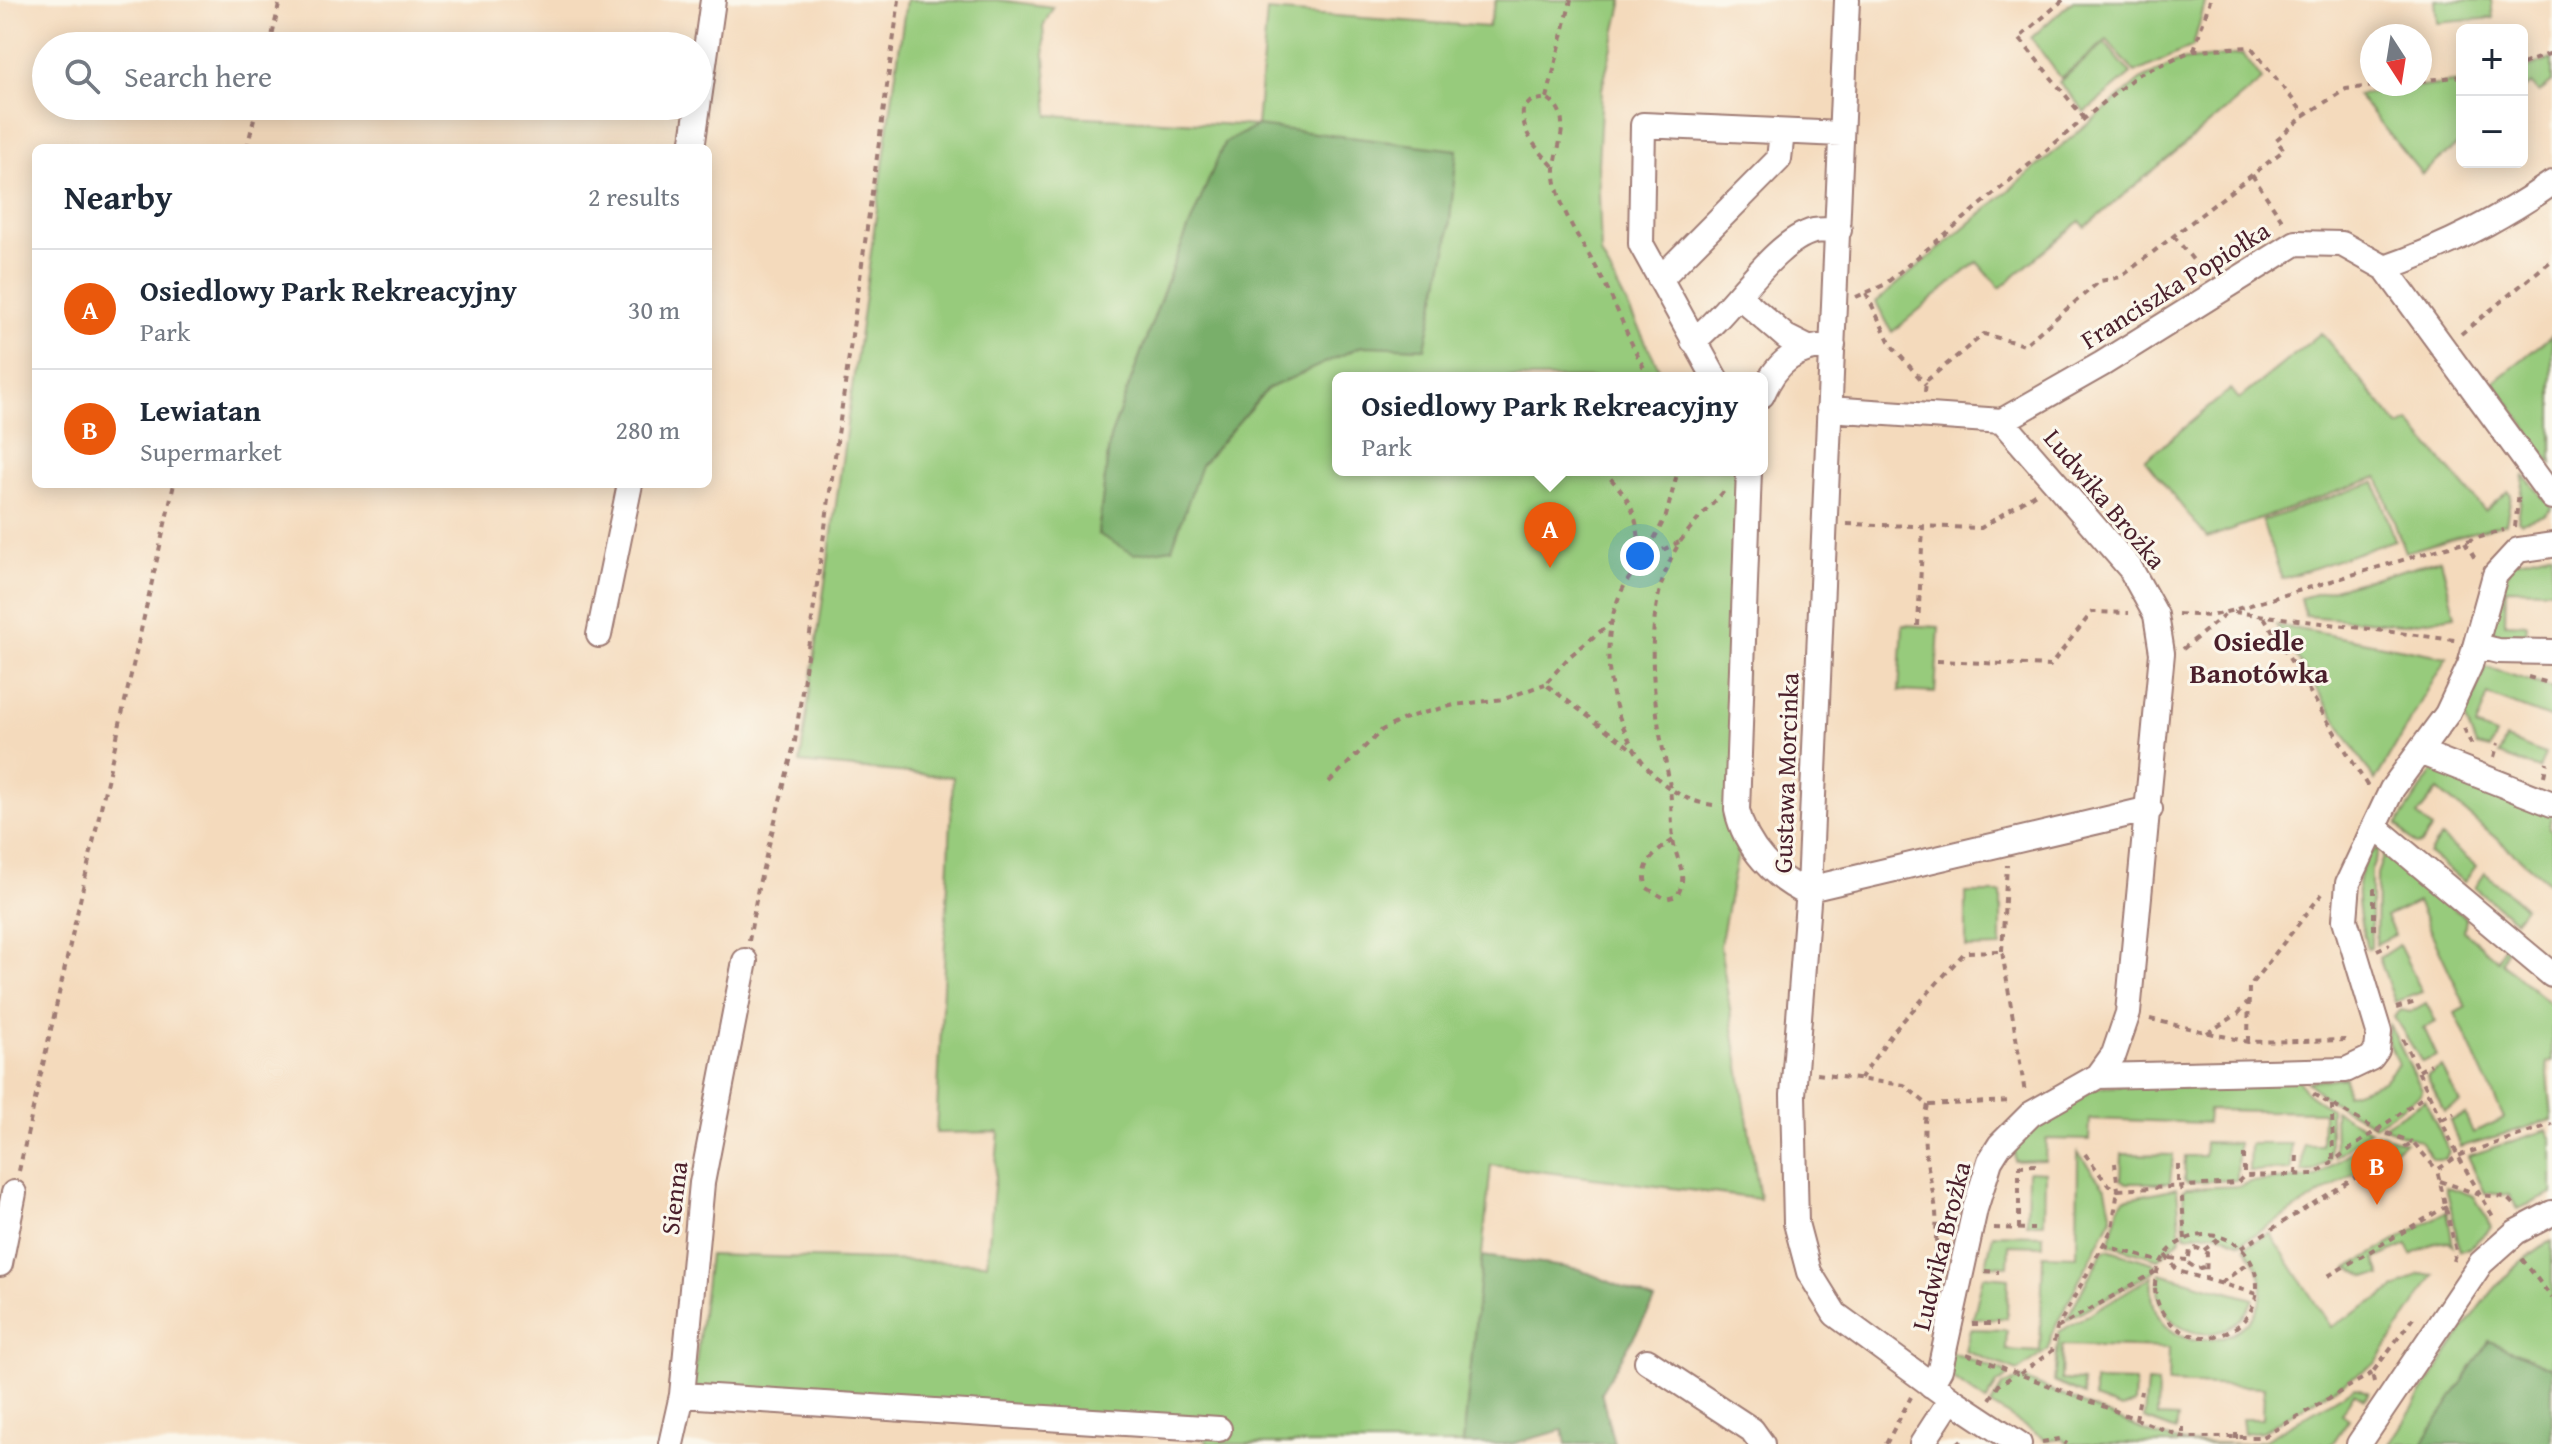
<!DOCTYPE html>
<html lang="en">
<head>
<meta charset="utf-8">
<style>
	body { margin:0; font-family:"Gentium Book Plus",serif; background:#f6f6f7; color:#1f2937 }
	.controls { position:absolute; right:24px; top:24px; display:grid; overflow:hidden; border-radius:12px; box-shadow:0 4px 20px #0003 }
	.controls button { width:72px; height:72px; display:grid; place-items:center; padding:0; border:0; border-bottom:2px solid #e0e1e3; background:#fff; color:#1f2937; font:40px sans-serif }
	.compass { position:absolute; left:2360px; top:24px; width:72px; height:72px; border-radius:50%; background:#fff; box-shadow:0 4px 20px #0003; rotate:168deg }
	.you { position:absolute; left:1640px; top:556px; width:28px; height:28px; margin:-20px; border:6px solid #fff; border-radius:50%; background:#1a73e8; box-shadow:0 0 0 12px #1a73e833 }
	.badge { display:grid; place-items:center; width:52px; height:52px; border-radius:50%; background:#ea580c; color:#fff; font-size:26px; font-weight:700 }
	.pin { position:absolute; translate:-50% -66px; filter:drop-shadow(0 2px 4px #0008) }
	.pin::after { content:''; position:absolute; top:42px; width:28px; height:24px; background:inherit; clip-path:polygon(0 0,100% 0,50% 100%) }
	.popup { position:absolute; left:1332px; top:372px; width:436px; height:104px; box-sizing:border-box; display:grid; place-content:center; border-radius:12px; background:#fff; filter:drop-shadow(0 2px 6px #0005); font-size:26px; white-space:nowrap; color:#747a83 }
	.popup b { font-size:30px; color:#1f2937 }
	.popup::after { content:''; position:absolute; left:50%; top:100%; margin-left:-16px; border:16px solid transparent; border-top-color:#fff }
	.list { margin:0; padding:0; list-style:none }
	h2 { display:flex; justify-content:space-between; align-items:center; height:104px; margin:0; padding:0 32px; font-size:34px }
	h2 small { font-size:26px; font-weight:400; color:#747a83 }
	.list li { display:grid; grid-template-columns:52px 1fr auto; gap:24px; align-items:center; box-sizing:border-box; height:120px; padding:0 32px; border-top:2px solid #e0e1e3 }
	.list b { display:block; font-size:30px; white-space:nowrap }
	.list p { margin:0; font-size:26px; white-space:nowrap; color:#747a83 }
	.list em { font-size:26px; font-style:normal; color:#747a83 }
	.icon { flex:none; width:44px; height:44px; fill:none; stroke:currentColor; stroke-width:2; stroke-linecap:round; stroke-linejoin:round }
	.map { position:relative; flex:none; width:2552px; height:1444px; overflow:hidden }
	.search { position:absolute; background:#fff; box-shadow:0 4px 20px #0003; left:32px; top:32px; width:680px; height:88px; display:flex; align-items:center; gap:20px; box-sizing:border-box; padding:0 28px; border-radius:44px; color:#747a83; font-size:30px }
	.panel { position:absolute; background:#fff; box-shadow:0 4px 20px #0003; left:32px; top:144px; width:680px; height:344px; border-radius:12px }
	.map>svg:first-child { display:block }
</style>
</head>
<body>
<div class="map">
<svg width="2552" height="1444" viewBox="0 0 2552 1444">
	<rect width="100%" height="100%" fill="#fbf7ec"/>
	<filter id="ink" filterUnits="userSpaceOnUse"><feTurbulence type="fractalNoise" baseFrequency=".0125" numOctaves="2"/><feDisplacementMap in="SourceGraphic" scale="16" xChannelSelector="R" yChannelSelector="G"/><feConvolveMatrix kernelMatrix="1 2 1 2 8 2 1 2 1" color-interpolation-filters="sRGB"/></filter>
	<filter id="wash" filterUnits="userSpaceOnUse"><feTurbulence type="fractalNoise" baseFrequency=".006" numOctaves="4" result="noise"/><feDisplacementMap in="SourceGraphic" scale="32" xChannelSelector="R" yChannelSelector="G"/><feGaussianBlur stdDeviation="1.8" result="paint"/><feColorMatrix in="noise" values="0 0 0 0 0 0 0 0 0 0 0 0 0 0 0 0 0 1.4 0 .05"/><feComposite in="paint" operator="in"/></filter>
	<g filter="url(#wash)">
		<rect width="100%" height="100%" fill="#f4dabc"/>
		<path fill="#97cb7b" stroke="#707553" stroke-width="2" fill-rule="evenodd" d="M906,0H998L1053,7L1043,27L1049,115L1257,126L1267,11L1488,27L1496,0H1623L1602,89L1598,164L1601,254L1664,378H1338V470H1749L1742,833L1720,946L1760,1199L1491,1165L1463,1444H1206L1207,1439L693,1387L709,1255L987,1263L999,1132L936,1133L953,777L800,763ZM1457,150L1448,240L1425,348L1362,345L1267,389L1201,465L1098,534L1110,438L1172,268Z
			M2073,0H2206L2193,46L2135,73L2107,40L2061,78L2031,38Z
			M2435,0H2491L2493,18L2437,23Z
			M2105,43L2131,74L2085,112L2059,82Z
			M2243,54L2262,80L2085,227L2080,221L2000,288L1977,262L1892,332L1876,302L2140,80L2179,61Z
			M2552,59V82L2539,93L2531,84L2522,91V70Z
			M2462,82V141L2422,174L2357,95Z
			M2321,333L2400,427L2409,422L2485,511L2508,491L2511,495L2506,523L2405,552L2378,477L2207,538L2145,460L2231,389L2239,399Z
			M2552,335V464L2494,382Z
			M2524,475L2552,508L2544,515L2521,522L2518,520Z
			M2375,482L2395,540L2282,579L2262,521Z
			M2552,552V590L2506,589L2505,623L2527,624L2526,636H2499L2488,628L2512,562Z
			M2441,559L2455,616L2403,624L2305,616L2301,598Z
			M1903,625L1939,627L1935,693L1899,691Z
			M2276,625L2447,657L2375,781Z
			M2486,667L2552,688V719L2488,695L2476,727L2496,735L2490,749L2476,746L2465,717Z
			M2506,739L2545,754L2539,769L2499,755Z
			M2436,767L2470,779L2474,788L2532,810L2541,806L2552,810L2549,829L2552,830V885L2438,790L2417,816L2432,829L2421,844L2415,845L2397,825Z
			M2441,837L2476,866L2464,882L2429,854Z
			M2380,847L2371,870V947L2367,948C2359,920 2346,864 2380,847Z
			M2386,848L2417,870L2416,877L2466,919L2464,931L2498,960L2505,942L2508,945L2502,963L2552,1005V1061L2547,1062L2552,1120L2460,1147L2450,1121L2465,1114L2473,1133L2504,1118L2455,1013L2466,1007L2417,902L2386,917L2395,935L2376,944L2377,874Z
			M2485,873L2525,907L2515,920L2475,888Z
			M1966,893H2001V947L1966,948Z
			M2399,945L2422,992L2395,1002L2379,958Z
			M2426,1003L2436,1022L2424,1028L2437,1056L2422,1062L2394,1017L2401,1010L2410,1012Z
			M2389,1024L2422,1090L2421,1094L2375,1125L2327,1099L2307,1082L2345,1077L2346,1094L2384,1081L2398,1064L2387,1038Z
			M2442,1067L2460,1103L2444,1111L2427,1076Z
			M2298,1079L2306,1092L2330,1108V1160L2314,1171L2302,1172L2303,1145H2322L2323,1112L2208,1110L2207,1123L2090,1119L2089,1140L2046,1139L2045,1160L2015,1161L2014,1139L2090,1090L2104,1087Z
			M2425,1100L2449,1151L2445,1159H2433L2420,1141L2382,1127Z
			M2334,1110L2370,1130L2335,1157Z
			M2547,1130L2552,1140V1194L2518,1209L2509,1195L2485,1193L2468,1156Z
			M2376,1133L2405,1142L2241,1243L2216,1232L2185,1235L2183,1191L2187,1188L2241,1186L2251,1182L2316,1177Z
			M2205,1142L2238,1143L2237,1180L2187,1182L2184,1179L2185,1156H2204Z
			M2250,1144H2291V1170L2249,1171Z
			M2078,1153L2106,1189L2112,1217L2051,1335L2049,1349L2018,1371L1965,1351L1970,1329L2007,1330L2006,1350L2040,1352L2043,1255L2077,1256Z
			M2122,1154L2173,1155L2170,1183H2127L2121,1179Z
			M2028,1171L2045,1172L2044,1223H2027Z
			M2446,1186L2474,1196L2492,1227L2469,1248L2460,1251Z
			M2177,1188L2181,1238L2159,1259L2109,1244L2120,1204L2124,1199Z
			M2447,1211L2453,1245L2449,1241L2435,1243L2412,1255L2407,1245L2375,1259L2381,1276H2365L2348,1268Z
			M2270,1233L2331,1327L2420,1274L2434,1275L2376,1363L2263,1431L2244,1433L2242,1419H2263L2264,1387L2168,1383L2169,1348L2062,1345L2061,1380L2082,1381L2084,1395L2054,1382L2059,1332L2152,1276C2142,1386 2315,1339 2245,1247Z
			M1993,1234L2043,1235V1246L2009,1245L2008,1266L1986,1265Z
			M2552,1241V1368L2489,1341L2422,1444H2390C2427,1389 2492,1266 2552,1241Z
			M2107,1249L2156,1264L2154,1271L2066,1320L2103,1251Z
			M2160,1273L2253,1299C2228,1359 2145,1334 2160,1273Z
			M1983,1276L2008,1278L2007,1318L1973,1319Z
			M1950,1352L2008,1373V1377L1997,1384L1986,1402L1948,1375Z
			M2022,1378L2154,1435L2186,1443L2245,1444L2265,1440L2355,1387L2369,1393L2364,1399L2354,1393L2341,1414L2349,1419L2332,1444H2070L2061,1438L2046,1440L1991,1405L2002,1386Z
			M2094,1381L2135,1382L2134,1404L2121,1409L2094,1399Z
			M2147,1382L2158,1383L2157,1417L2178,1418L2176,1431L2144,1419Z"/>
		<path fill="#79af6b" stroke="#62674b" stroke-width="2" d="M1257,126L1457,150L1448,240L1425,348L1362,346L1267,389L1201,465L1172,548L1134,554L1098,534L1110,438L1172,268L1224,143Z
			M1482,1256L1579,1269L1655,1301L1601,1392L1614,1444H1566L1563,1430L1511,1444H1463Z
			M2489,1341L2552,1368V1444H2422Z"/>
	</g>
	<g filter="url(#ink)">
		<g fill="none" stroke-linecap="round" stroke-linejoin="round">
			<g stroke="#9f7c74" stroke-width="28">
				<path id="minor" d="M1847,0L1809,889L1793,1095L1796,1223L1809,1272L1835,1314L1951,1399L2019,1444
					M692,148L713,0
					M2385,268L2552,497
					M1660,279L1779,159L1782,132
					M1740,297L1786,337L1806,347
					M1693,341C1729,315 1774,240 1814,231C1822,230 1831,230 1839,230
					M1715,378L1641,244L1643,125L1841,134
					M1762,395C1777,360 1796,348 1833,345
					M1829,409L2002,421
					M2002,421L2102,364L2296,243L2342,244L2385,268C2442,248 2502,218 2552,183
					M1749,470L1737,810C1745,847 1775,879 1809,894
					M599,635L630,484
					M2477,646L2498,651L2552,652
					M2422,753L2552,804
					M2375,827L2552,975
					M1809,889L2150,809
					M2098,1076L2346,1070L2371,1058L2377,1050L2379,1032L2345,920L2348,883L2392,789L2447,714L2470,665L2495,575L2518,550L2552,545
					M0,1264L14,1193
					M1647,1361L1752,1430L1762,1444
					M1931,1385L1940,1369L1975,1209L1990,1161L2000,1145L2031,1114L2098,1076L2114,1054L2128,1013L2162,653L2156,615L2130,568L2002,421
					M682,1395L1219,1429
					M671,1444L682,1395L702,1183L745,961
					M1922,1444L1951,1399
					M2359,1444L2481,1263L2516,1232L2552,1213"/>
			</g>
			<path stroke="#9f7c74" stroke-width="4" stroke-dasharray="6 6" stroke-linecap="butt" d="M2063,0L2019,38L2084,118
				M270,46L280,0
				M2194,50L2210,0
				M2522,64L2552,53
				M2420,81L2462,76
				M1547,98L1571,0
				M247,148L257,106
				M1553,166C1537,148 1521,134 1523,109L1531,101L1547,98C1579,119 1549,152 1556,183C1564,223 1590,252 1607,288C1622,319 1632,349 1650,378
				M2252,175L2284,223
				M2174,236L2205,275
				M1866,293L1891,345L1926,385
				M1856,297L1884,285L2137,75L2194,50L2251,47L2305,115L2346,89L2393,84
				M2461,334L2552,260
				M1925,392L1926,381L1984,334L2024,345L2100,281L2121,277L2284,150L2276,140L2305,115
				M1602,470C1635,502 1638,518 1641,564
				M1847,524L1981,528L2036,493
				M2515,527L2519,492
				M1679,542C1665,549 1647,556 1637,568C1576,636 1618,796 1714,805
				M2465,542L2477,562
				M1643,560L1666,516L1678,470
				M2234,612L2455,640
				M2178,614L2210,616L2230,611L2504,530
				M2264,617L2368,787
				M1613,621L1570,656L1545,684L1633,750
				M1918,626L1923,527
				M2183,649L2226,614
				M1937,661L2050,666L2092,612L2129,613
				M2528,677L2552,684
				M2464,728L2473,748
				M2494,757L2498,743
				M2544,776L2547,762
				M1329,782L1382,730L1408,717L1454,705L1504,699L1545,684
				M1673,840C1655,853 1639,864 1647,888L1666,899L1677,896C1690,873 1675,861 1673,838C1671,822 1672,805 1670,789C1668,768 1662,749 1659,728C1650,668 1646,596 1680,542C1692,524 1710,508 1724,491
				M2374,930V886
				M749,941L758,888L795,741L899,0
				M2377,950L2390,944
				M2002,951L2007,865
				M2396,1008L2416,1002
				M2150,1019L2248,1042L2350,1040
				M2207,1033L2238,1014L2249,1001
				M2403,1039L2458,1156L2495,1220
				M2248,1042L2249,987L2322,894
				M2419,1071L2431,1064
				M1817,1074L1904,1085L1928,1105L2011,1101
				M1860,1079L1893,1032L1965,952L2002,951L2025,1093
				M2313,1094L2375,1129L2412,1142
				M1928,1105C1919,1141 1929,1168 1935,1204C1938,1222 1935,1242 1936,1260L1940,1261
				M2332,1105L2333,1161
				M2442,1119L2454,1113
				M2085,1154L2108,1185L2118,1190L2115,1163
				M2244,1154V1175
				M2178,1164V1185
				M2018,1166L2036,1165
				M19,1171L174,484
				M2296,1174L2297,1154
				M2440,1181L2480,1195L2506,1197L2515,1206
				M2181,1185L2185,1239
				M1994,1228L2034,1229
				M2019,1229V1166
				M2155 1286a51 51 0 1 1 102 0a51 51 0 1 1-102 0Z
				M2103,1245L2161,1262
				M2241,1248L2413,1142L2437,1170
				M2204,1250L2222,1237
				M2165,1255L2178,1271L2257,1294
				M2170,1258L2187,1260
				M2522,1259L2552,1298
				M2453,1261L2456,1251L2437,1170L2458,1156L2552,1124
				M2204,1267L2197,1269L2188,1263L2190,1250L2197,1248L2207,1253L2206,1279
				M1985,1271L1999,1272
				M2328,1276L2447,1206
				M2221,1283L2251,1261
				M1972,1324H1998
				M2057,1328L2155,1272
				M1967,1354L2183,1437H2263L2372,1373
				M2020,1374L2052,1351L2057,1328L2112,1229L2118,1190L2237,1183L2244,1176L2315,1174L2429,1093
				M2374,1382L2372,1373L2416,1314
				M1990,1399L1999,1385L2017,1373
				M2136,1419L2141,1391
				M2183,1427V1437
				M2236,1439V1429
				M2042,1442L2060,1439L2067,1444
				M1886,1444L1911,1397
				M1957,1444L1966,1436"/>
			<use href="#minor" stroke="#fff" stroke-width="24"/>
		</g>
	</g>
	<g text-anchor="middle" stroke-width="6" stroke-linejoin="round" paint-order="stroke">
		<g font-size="26" fill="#4a1f2b" stroke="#fbf7ec">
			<text transform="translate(2175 285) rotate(-32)" y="9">Franciszka Popiołka</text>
			<text transform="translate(2105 499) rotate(50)" y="9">Ludwika Brożka</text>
			<text transform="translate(1786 773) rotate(-88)" y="9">Gustawa Morcinka</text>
			<text transform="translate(674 1198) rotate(-83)" y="9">Sienna</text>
			<text transform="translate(1941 1246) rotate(-76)" y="9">Ludwika Brożka</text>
		</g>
		<g font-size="28" font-weight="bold" fill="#4a1f2b" stroke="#fbf7ec">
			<text x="2259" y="651">Osiedle<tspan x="2259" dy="32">Banotówka</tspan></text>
		</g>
	</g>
</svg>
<div class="controls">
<button>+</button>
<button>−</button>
</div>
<svg class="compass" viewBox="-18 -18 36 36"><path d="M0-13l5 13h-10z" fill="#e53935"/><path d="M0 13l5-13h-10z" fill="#747a83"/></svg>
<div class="you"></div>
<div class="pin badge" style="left:1550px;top:568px">A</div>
<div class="popup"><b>Osiedlowy Park Rekreacyjny</b>Park</div>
<div class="pin badge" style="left:2377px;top:1205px">B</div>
<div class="search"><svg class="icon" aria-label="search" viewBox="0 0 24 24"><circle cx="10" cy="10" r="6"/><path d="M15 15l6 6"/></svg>Search here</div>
<section class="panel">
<h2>Nearby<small>2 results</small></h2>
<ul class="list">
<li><span class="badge">A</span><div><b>Osiedlowy Park Rekreacyjny</b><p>Park</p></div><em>30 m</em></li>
<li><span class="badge">B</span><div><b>Lewiatan</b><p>Supermarket</p></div><em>280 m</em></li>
</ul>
</section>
</div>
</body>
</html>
